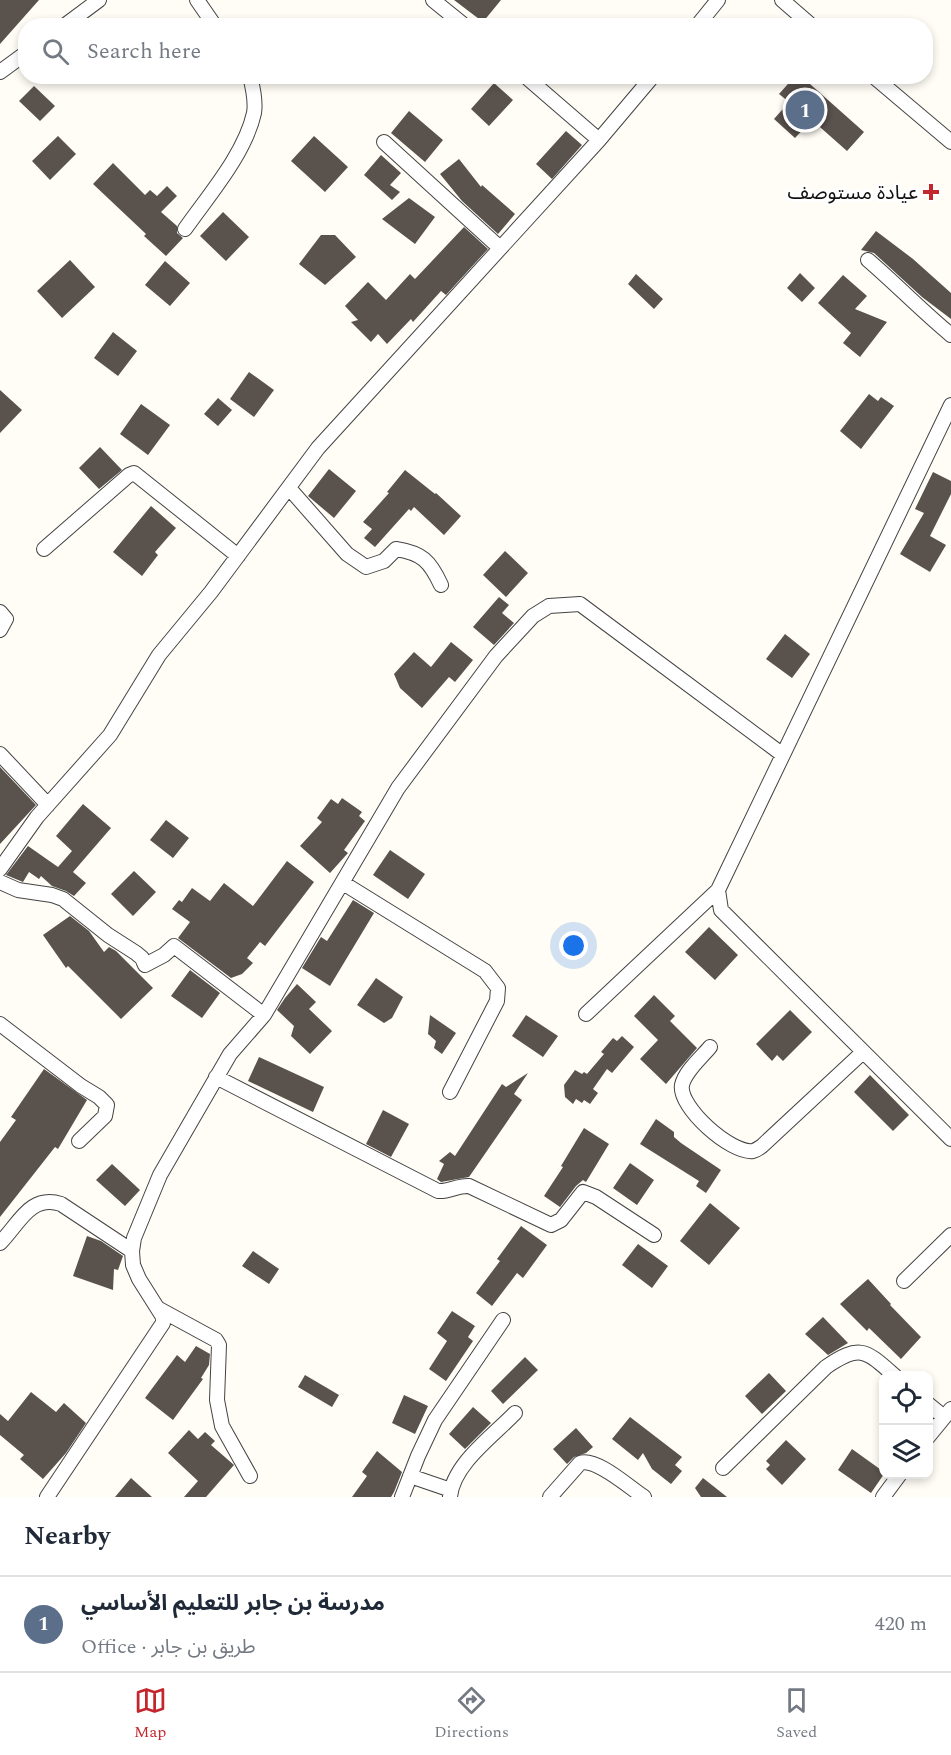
<!DOCTYPE html>
<html lang="en">
<head>
<meta charset="utf-8">
<style>
	body { margin:0; font-family:Spectral,"Noto Sans Arabic",serif; background:#f2f2f3; color:#1f2937 }
	.controls { position:absolute; right:18px; bottom:18px; display:grid; overflow:hidden; border-radius:12px; box-shadow:0 3px 9px #0003 }
	.controls button { width:54px; height:54px; display:grid; place-items:center; padding:0; border:0; border-bottom:2px solid #e0e1e3; background:#fff; color:#1f2937; font:30px sans-serif }
	.you { position:absolute; left:574px; top:946px; width:21px; height:21px; margin:-15px; border:4px solid #fff; border-radius:50%; background:#1a73e8; box-shadow:0 0 0 9px #1a73e833 }
	.badge { display:grid; place-items:center; width:39px; height:39px; border-radius:50%; background:#c4262e; color:#fff; font-size:20px; font-weight:700 }
	.pin { position:absolute; translate:-50% -50%; border:3px solid #fff; box-shadow:0 2px 6px #0006 }
	.list { margin:0; padding:0; list-style:none }
	h2 { display:flex; justify-content:space-between; align-items:center; height:78px; margin:0; padding:0 24px; font-size:26px }
	h2 small { font-size:20px; font-weight:400; color:#747a83 }
	.list li { display:grid; grid-template-columns:39px 1fr auto; gap:18px; align-items:center; box-sizing:border-box; height:96px; padding:0 24px; border-top:2px solid #e0e1e3 }
	.list b { display:block; font-size:22px; white-space:nowrap }
	.list p { margin:0; font-size:20px; white-space:nowrap; color:#747a83 }
	.list em { font-size:20px; font-style:normal; color:#747a83 }
	.icon { flex:none; width:33px; height:33px; fill:none; stroke:currentColor; stroke-width:2; stroke-linecap:round; stroke-linejoin:round }
	.map { position:relative; flex:none; width:951px; height:1497px; overflow:hidden }
	.search { position:absolute; background:#fff; box-shadow:0 3px 9px #0003; left:18px; right:18px; top:18px; height:66px; display:flex; align-items:center; gap:15px; box-sizing:border-box; padding:0 21px; border-radius:24px; color:#747a83; font-size:22px }
	.sheet { height:174px; background:#fff }
	nav { display:flex; justify-content:space-around; align-items:center; box-sizing:border-box; height:84px; border-top:2px solid #e0e1e3; background:#fff; font-size:16px; color:#747a83 }
	nav a { display:grid; justify-items:center; gap:3px }
	nav .on { color:#c4262e }
	.map>svg:first-child { display:block }
</style>
</head>
<body>
<div class="map">
<svg width="951" height="1497" viewBox="0 0 951 1497">
	<rect width="100%" height="100%" fill="#fffdf5"/>
	<path fill="#5a524d" d="M0,0H39L0,44Z
		M454,0H501L483,22Z
		M795,76H801L864,132L847,151L812,120L795,138L774,119L789,102L779,94Z
		M494,83L513,100L489,126L471,109Z
		M34,86L55,106L40,121L19,101Z
		M409,111L443,140L425,162L391,133Z
		M566,131L582,145L552,179L536,164Z
		M58,136L76,154L50,180L32,161Z
		M314,136L348,167L325,192L291,161Z
		M381,155L401,173L390,185L400,192L392,200L364,175Z
		M459,159L481,187L482,185L515,214L498,234L462,201L440,174Z
		M113,163L145,195L150,190L157,196L167,186L177,196L161,212L177,226V233L183,238L166,256L144,236L146,234L93,184Z
		M409,198L435,217L415,244L382,219Z
		M223,212L249,237L226,261L200,236Z
		M464,227L488,249L446,295L441,291L413,322L411,319L387,344L378,334L371,342L351,322L358,320L345,306L368,282L386,300L410,274L415,279Z
		M876,231L913,259L951,293V319L922,297L874,253L861,250Z
		M321,235H335L356,257L325,285L299,264Z
		M70,260L95,287L62,318L37,291Z
		M165,261L190,283L170,306L145,285Z
		M800,273L815,288L802,302L787,288Z
		M636,274L663,299L654,309L628,284Z
		M843,275L867,296L855,309L887,322L860,357L843,343L851,333L818,303Z
		M113,332L137,351L118,376L94,358Z
		M249,372L274,390L254,417L230,399Z
		M0,390L22,410L0,433Z
		M869,394L878,401L881,397L894,406L861,449L840,431Z
		M218,398L232,410L218,426L204,414Z
		M141,404L170,425L148,455L120,434Z
		M100,447L122,470L99,489L79,468Z
		M329,469L356,491L334,518L308,496Z
		M405,470L435,494L436,493L461,516L444,535L414,507L411,511L409,509L375,547L364,538L372,529L363,522L389,493L387,492Z
		M933,472L951,481V494L930,536L946,545L930,572L900,554L924,513L915,509Z
		M151,506L176,528L155,552L158,555L142,576L113,552Z
		M505,551L528,573L506,597L483,575Z
		M499,597L509,605L502,613L514,623L494,645L473,627Z
		M785,634L810,654L792,678L766,659Z
		M451,642L473,660L455,682L449,677L422,708L400,688L394,674L414,652L431,667Z
		M0,767L36,805L0,844Z
		M342,798L362,812L359,816L365,821L344,850L348,853L330,873L300,846L322,822L317,818L331,799L338,804Z
		M83,804L111,828L73,872L86,883L74,896L66,891L52,886L41,876L39,879L29,872L23,882L6,875L28,846L58,867L72,851L56,836Z
		M166,820L189,838L173,858L150,840Z
		M390,850L425,874L408,899L373,875Z
		M287,861L314,882L265,946L260,942L247,958L253,963L242,974L231,978L178,938L190,922L172,909L179,900L182,902L192,888L210,901L224,883L253,906Z
		M134,871L156,892L133,916L111,894Z
		M353,900L374,913L330,986L302,968L321,937L327,941Z
		M70,916L89,931L104,952L109,947L116,951L153,988L121,1019L68,966L66,968L43,935Z
		M709,927L738,955L715,980L685,952Z
		M190,970L220,993L202,1018L171,996Z
		M376,978L403,997L392,1018L384,1023L357,1005Z
		M297,984L316,1002L309,1009L332,1031L310,1054L291,1036L294,1026L277,1010L285,998Z
		M654,995L675,1016L670,1021L697,1048L666,1084L640,1059L658,1040L634,1016Z
		M790,1010L812,1032L783,1061L777,1055L772,1061L756,1044Z
		M430,1015L456,1033L442,1054L434,1048L436,1041L428,1034Z
		M526,1015L558,1036L543,1057L512,1036Z
		M622,1036L634,1047L612,1073L607,1069L593,1089L598,1093L590,1104L584,1100L582,1103L576,1099L573,1104L565,1097L564,1085L575,1070L582,1074L584,1072L587,1074L604,1054L601,1052L613,1038L617,1041Z
		M259,1057L324,1087L313,1112L248,1081Z
		M44,1069L87,1100L58,1149L55,1147L0,1217V1142L16,1120L11,1117Z
		M528,1073L514,1094L522,1100L469,1177L441,1182L437,1179L444,1164L439,1161L450,1152L455,1156L502,1084L506,1087Z
		M870,1075L909,1115L893,1131L854,1092Z
		M383,1110L409,1124L391,1157L366,1144Z
		M656,1119L674,1132V1137L681,1143L721,1170L706,1193L696,1186L699,1181L640,1144Z
		M584,1128L609,1144L586,1182L583,1180L576,1186L560,1207L544,1196L563,1167L561,1166Z
		M630,1163L654,1180L637,1205L613,1188Z
		M112,1164L140,1190L125,1206L96,1180Z
		M710,1203L740,1228L709,1265L680,1241Z
		M521,1226L547,1245L523,1278L517,1273L492,1306L476,1293L500,1261L497,1259Z
		M87,1236L101,1241L123,1256L118,1270L114,1269L113,1290L73,1276Z
		M638,1244L668,1266L652,1288L622,1265Z
		M253,1251L279,1269L269,1284L242,1266Z
		M868,1279L891,1304L890,1305L921,1337L901,1359L869,1328L867,1331L840,1304Z
		M452,1311L475,1326L468,1337L473,1341L446,1381L429,1369L447,1341L437,1333Z
		M823,1317L848,1343L828,1355L805,1334Z
		M196,1346L210,1354L209,1365L201,1378L203,1379L173,1420L145,1398L177,1355L185,1362Z
		M525,1357L538,1370L503,1404L491,1391Z
		M769,1373L786,1391L762,1414L745,1396Z
		M305,1375L339,1395L332,1407L298,1387Z
		M31,1392L56,1412L64,1403L86,1423L66,1453L43,1479L20,1459L24,1455L0,1435V1414L8,1421Z
		M404,1395L428,1406L415,1434L392,1423Z
		M473,1407L491,1423L465,1449L449,1434Z
		M630,1417L682,1457L675,1465L682,1471L671,1484L652,1469L643,1453L638,1460L612,1439Z
		M576,1428L593,1447L586,1453L574,1457L567,1464L553,1449Z
		M189,1430L198,1439L205,1432L215,1441L211,1445L234,1465L206,1497H184L198,1481L168,1453Z
		M786,1440L806,1459L782,1485L766,1469L770,1465L766,1461Z
		M852,1449L884,1472V1474L871,1493L838,1470Z
		M377,1451L402,1472L394,1492L391,1497H352L367,1476L362,1472Z
		M131,1478L152,1497H115Z
		M703,1478L727,1497H701L695,1488Z"/>
	<g fill="none" stroke-linecap="round" stroke-linejoin="round">
		<g stroke="#444" stroke-width="16">
			<path id="street" d="M197,0L215,26
				M433,0L465,26
				M782,0L812,26
				M64,26L99,0
				M697,26L718,0
				M0,72L26,53
				M525,76L599,140
				M873,76L951,142
				M384,142L500,248
				M185,229C208,196 245,154 254,113C256,102 253,88 250,76
				M868,260C897,285 922,311 951,335
				M951,405L718,890L721,910L951,1139
				M289,488L347,554L366,567L384,561L396,549C422,553 430,561 441,585
				M44,549L129,475L134,473L238,556
				M0,612L6,619L0,630
				M0,754L48,805
				M0,869L37,817L110,735L159,655L211,592L318,448L599,140L653,76
				M0,882L18,890L52,895L63,899L108,935L136,953L142,958L145,965L164,955L174,946L264,1015
				M343,883L485,971L498,988L497,1001L450,1092
				M586,1014L718,890
				M0,1024L81,1086L99,1097L107,1105L105,1116L79,1141
				M710,1047C702,1057 685,1071 682,1085C678,1107 731,1154 753,1151C757,1150 759,1148 762,1146L863,1052
				M216,1077L438,1191C449,1192 458,1185 469,1186L551,1225L561,1220L583,1192L596,1197L654,1235
				M0,1243C19,1224 30,1194 61,1204L132,1251
				M904,1281L951,1235
				M159,1309L216,1340L219,1345L217,1400L222,1426L250,1476
				M928,1404L944,1417
				M928,1437L951,1409
				M723,1468L826,1367C861,1343 866,1351 895,1376
				M410,1476L451,1490
				M47,1497L163,1323V1317L139,1279L133,1265L132,1251L134,1238L160,1175L230,1054L264,1015L398,788L496,656L533,616L549,606L580,604L783,755
				M402,1497L418,1456L435,1420L503,1320
				M450,1497C453,1464 493,1436 515,1413
				M550,1497L580,1463C596,1457 630,1488 644,1497
				M883,1497L900,1474"/>
		</g>
		<use href="#street" stroke="#fff" stroke-width="14"/>
	</g>
	<path fill="#c4262e" stroke="#fff" stroke-width="2" d="M928 183h6v6h6v6h-6v6h-6v-6h-6v-6h6z"/>
	<g text-anchor="middle" stroke-width="6" stroke-linejoin="round" paint-order="stroke">
		<g font-size="20" fill="#111" stroke="#fff" text-anchor="end">
			<text x="918" y="199">عيادة مستوصف</text>
		</g>
	</g>
</svg>
<div class="controls">
<button><svg class="icon" aria-label="locate" viewBox="0 0 24 24"><circle cx="12" cy="12" r="6"/><path d="M12 2v4M12 18v4M2 12h4M18 12h4"/></svg></button>
<button><svg class="icon" aria-label="layers" viewBox="0 0 24 24"><path d="M12 4l9 5-9 5-9-5zM3 14l9 5 9-5"/></svg></button>
</div>
<div class="you"></div>
<div class="pin badge" style="left:805px;top:110px;background:#5c6f8a">1</div>
<div class="search"><svg class="icon" aria-label="search" viewBox="0 0 24 24"><circle cx="10" cy="10" r="6"/><path d="M15 15l6 6"/></svg>Search here</div>
</div>
<section class="sheet">
<h2>Nearby<small></small></h2>
<ul class="list">
<li><span class="badge" style="background:#5c6f8a">1</span><div><b>مدرسة بن جابر للتعليم الأساسي</b><p>Office · طريق بن جابر</p></div><em>420 m</em></li>
</ul>
</section>
<nav>
<a class="on"><svg class="icon" aria-label="map" viewBox="0 0 24 24"><path d="M3 6l6-2 6 2 6-2v14l-6 2-6-2-6 2zM9 4v14M15 6v14"/></svg>Map</a>
<a><svg class="icon" aria-label="directions" viewBox="0 0 24 24"><path d="M12 3l9 9-9 9-9-9zM9 14v-3h6M13 9l2 2-2 2"/></svg>Directions</a>
<a><svg class="icon" aria-label="saved" viewBox="0 0 24 24"><path d="M7 4h10v16l-5-4-5 4z"/></svg>Saved</a>
</nav>
</body>
</html>
